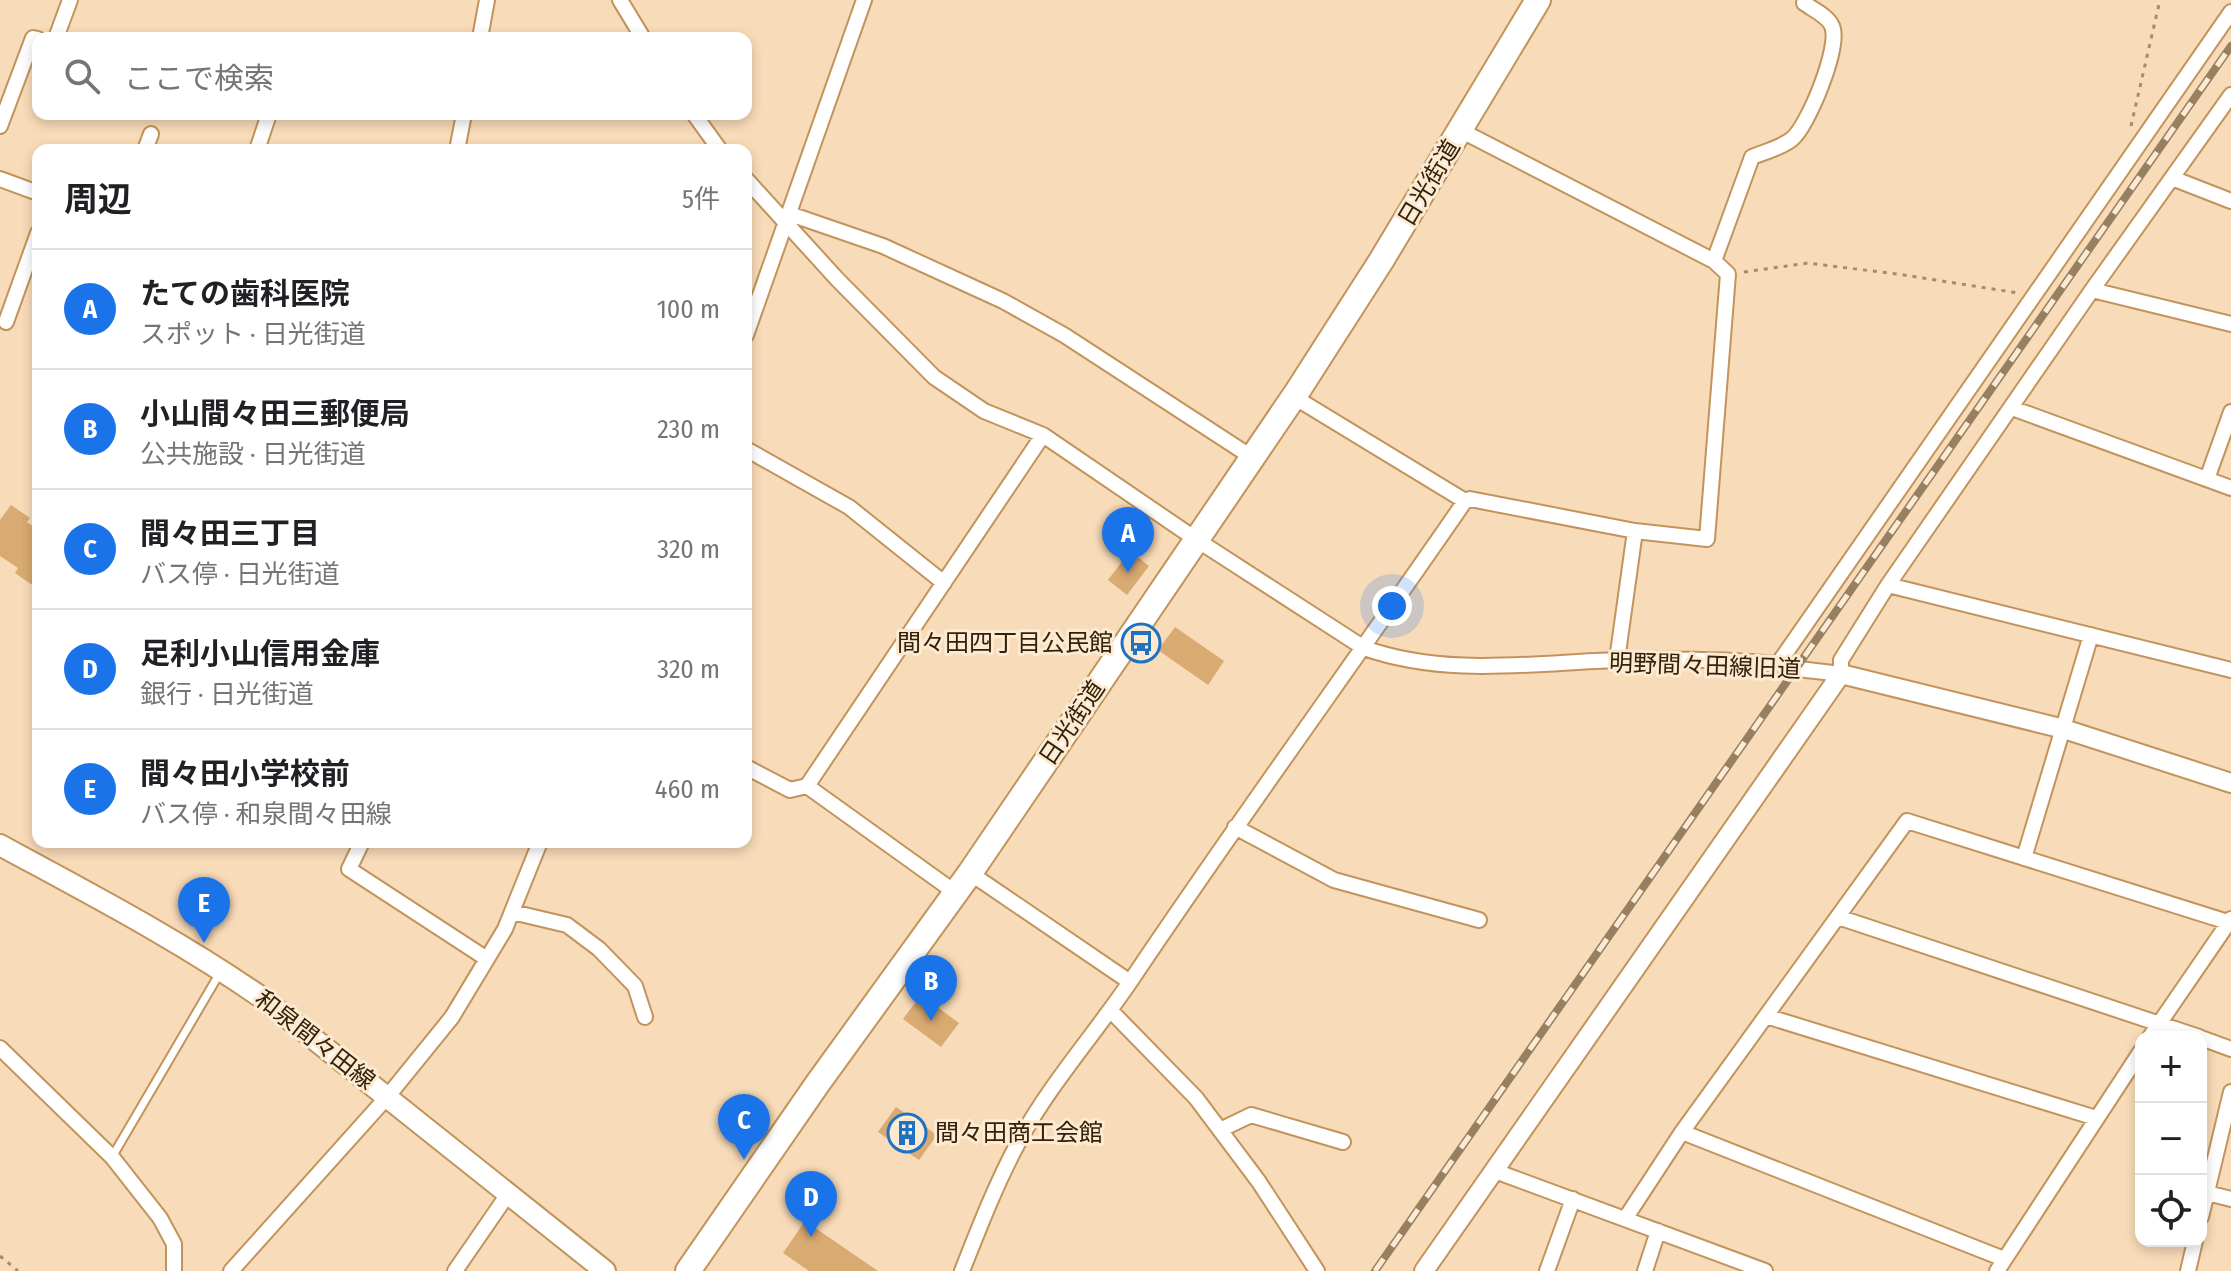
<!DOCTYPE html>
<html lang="ja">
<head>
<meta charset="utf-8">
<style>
	body { margin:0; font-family:"Fira Sans Condensed","Noto Sans JP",sans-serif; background:#f2f2f2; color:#202124 }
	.controls { position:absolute; right:24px; bottom:24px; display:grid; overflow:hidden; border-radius:16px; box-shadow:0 4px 12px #0003 }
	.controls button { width:72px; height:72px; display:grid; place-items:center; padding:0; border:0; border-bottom:2px solid #e0e0e0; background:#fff; color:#202124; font:40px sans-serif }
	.you { position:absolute; left:1392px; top:606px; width:28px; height:28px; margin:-20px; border:6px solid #fff; border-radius:50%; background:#1a73e8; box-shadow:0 0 0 12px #1a73e833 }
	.badge { display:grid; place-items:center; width:52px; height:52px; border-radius:50%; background:#1a73e8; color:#fff; font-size:26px; font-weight:700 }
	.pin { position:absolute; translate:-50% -66px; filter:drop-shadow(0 2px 4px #0008) }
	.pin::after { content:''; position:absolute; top:42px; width:28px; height:24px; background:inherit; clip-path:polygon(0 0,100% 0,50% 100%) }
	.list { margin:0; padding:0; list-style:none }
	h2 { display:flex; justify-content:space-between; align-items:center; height:104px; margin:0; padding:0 32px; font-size:34px }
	h2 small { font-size:26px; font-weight:400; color:#757577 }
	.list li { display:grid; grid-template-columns:52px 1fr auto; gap:24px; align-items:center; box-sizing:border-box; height:120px; padding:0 32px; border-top:2px solid #e0e0e0 }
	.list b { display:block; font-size:30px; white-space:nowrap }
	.list p { margin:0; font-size:26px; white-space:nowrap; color:#757577 }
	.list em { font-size:26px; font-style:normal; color:#757577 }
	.icon { flex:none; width:44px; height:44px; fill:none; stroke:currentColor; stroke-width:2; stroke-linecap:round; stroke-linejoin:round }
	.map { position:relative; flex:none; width:2231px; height:1271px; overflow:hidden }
	.search { position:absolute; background:#fff; box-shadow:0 4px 12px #0003; left:32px; top:32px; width:720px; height:88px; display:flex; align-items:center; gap:20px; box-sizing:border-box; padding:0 28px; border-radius:16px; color:#757577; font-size:30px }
	.panel { position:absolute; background:#fff; box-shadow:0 4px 12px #0003; left:32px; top:144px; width:720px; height:704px; border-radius:16px }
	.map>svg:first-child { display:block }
</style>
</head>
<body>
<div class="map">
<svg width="2231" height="1271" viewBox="0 0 2231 1271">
	<rect width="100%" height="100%" fill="#f8dbb8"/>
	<path fill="#d9aa71" d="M11,505L30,518L27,522L38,530V589L15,573L18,568L0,556V520Z
		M1130,551L1149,566L1127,595L1108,580Z
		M1175,627L1224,661L1208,685L1158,650Z
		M921,995L959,1023L941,1047L903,1019Z
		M896,1107L937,1135L919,1160L878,1132Z
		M805,1221L878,1271H809L783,1253Z"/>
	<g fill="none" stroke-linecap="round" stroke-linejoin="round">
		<g stroke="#c2945b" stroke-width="11">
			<path id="service" d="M112,1157L221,971"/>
		</g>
		<g stroke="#c2945b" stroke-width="18">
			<path id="minor" d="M620,0L643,38
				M56,38L70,0
				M480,38L487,0
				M694,114L720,150
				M0,126L33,38L38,39
				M145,150L151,134
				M257,150L269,114
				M457,150L464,114
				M2172,178L2231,201
				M0,179L38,193
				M746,179L837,279L934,377L984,411L1043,435L1197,540L1364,648C1446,677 1532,663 1617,660C1669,659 1723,659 1775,664C1783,664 1791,667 1799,669C1813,671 1827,672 1841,674V660L1888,585L2092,290L2231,95
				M790,214L883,246L1003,301L1064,335L1253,458
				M1714,261L1752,157C1764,152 1781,148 1792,139C1808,126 1841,46 1832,26C1828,16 1812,9 1804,3
				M2092,290L2231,324
				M6,322L38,233
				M746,335L864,0
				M1294,397L1465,501
				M2012,408L2231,488
				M746,449L849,507L944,583
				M2207,479L2231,412
				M1888,585L2231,670
				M1617,660L1635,531
				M1778,664L2231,12
				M746,767L790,790L807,786
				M1235,827L1334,880L1479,920
				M362,842L349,869L487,959
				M2024,858L2091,635
				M970,873L1130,982
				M956,893L807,786L1043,435
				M512,912L567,925L599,949L635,986L645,1017
				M1838,917L2199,1037
				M1110,1010L1196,1098L1259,1182L1317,1271
				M1766,1016L2096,1118
				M2150,1037L2231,919
				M2201,1038L2231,1049
				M0,1048L112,1157L160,1218L174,1244V1271
				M1220,1130L1251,1115L1343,1142
				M1682,1132L2004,1259
				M1495,1171L1765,1271
				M2207,1193L2231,1199
				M2201,1217L2231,1092
				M1625,1219L1682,1132L1907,821L2231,923
				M231,1271L388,1096L452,1017L505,929L540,842
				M455,1271L508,1194
				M962,1271C979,1228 996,1184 1018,1143C1049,1085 1095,1034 1132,979C1240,818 1355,661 1465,501L1470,499L1635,531L1707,539L1728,274L1714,261L1460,130
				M1547,1271L1573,1199
				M1645,1271L1658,1231
				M1997,1271L2141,1051
				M2188,1271L2195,1241"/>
		</g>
		<g stroke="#c2945b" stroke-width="22">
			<path id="tertiary" d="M1424,1271L1841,674L2064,729L2231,783"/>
		</g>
		<g stroke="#c2945b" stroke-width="24">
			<path id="secondary" d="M0,845C90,894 181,941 265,1000L605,1271"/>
		</g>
		<g stroke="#c2945b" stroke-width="28">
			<path id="trunk" d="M688,1271L818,1083L970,873L1297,392L1381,261L1538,0"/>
		</g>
		<path stroke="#a58c6e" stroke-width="3" stroke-dasharray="4 6" stroke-linecap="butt" d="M2131,126L2160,0
			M1744,272L1808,263L1904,275L2018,293
			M0,1256L18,1271"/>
		<use href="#service" stroke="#fff" stroke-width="7"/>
		<use href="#minor" stroke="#fff" stroke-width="14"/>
		<use href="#tertiary" stroke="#fff" stroke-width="18"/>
		<use href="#secondary" stroke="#fff" stroke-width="20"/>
		<use href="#trunk" stroke="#fff" stroke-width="24"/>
		<g stroke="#977f61" stroke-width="8">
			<path id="rail" d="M1375,1271L2231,46"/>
		</g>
		<use href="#rail" stroke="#fdead3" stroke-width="5" stroke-dasharray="15" stroke-linecap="butt"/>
	</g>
	<defs>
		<g id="bus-ring" transform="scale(2)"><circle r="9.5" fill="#fdead3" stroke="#1f72c0" stroke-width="1.5"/><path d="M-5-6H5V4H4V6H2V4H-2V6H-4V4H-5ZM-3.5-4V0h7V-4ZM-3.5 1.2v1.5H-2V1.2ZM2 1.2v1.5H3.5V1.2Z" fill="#1f72c0"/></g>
		<g id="building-ring" transform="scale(2)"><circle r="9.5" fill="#fdead3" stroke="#1f72c0" stroke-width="1.5"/><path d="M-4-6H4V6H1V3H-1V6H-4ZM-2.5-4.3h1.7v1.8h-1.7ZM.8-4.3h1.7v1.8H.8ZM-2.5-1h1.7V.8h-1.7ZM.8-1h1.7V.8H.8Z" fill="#1f72c0"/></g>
	</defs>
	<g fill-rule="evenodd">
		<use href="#bus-ring" x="1141" y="643"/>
		<use href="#building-ring" x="907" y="1133"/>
	</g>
	<g text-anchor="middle" stroke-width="6" stroke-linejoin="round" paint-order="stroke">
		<g font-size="24" fill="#332108" stroke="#fdead3">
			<text transform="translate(1429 183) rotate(-59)" y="8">日光街道</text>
			<text transform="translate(1705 666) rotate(2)" y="8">明野間々田線旧道</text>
			<text transform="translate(1072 723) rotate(-56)" y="8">日光街道</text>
			<text transform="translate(315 1040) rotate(38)" y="8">和泉間々田線</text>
		</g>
		<g font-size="24" fill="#332108" stroke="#fdead3" text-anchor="end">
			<text x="1113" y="651">間々田四丁目公民館</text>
			<text x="935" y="1141" text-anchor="start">間々田商工会館</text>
		</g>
	</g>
</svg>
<div class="controls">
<button>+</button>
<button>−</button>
<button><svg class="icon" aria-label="locate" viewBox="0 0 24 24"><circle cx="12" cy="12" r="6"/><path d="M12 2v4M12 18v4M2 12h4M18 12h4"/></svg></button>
</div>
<div class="you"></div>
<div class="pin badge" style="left:1128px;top:573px">A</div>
<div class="pin badge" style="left:931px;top:1021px">B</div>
<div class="pin badge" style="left:744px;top:1160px">C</div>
<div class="pin badge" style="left:811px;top:1237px">D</div>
<div class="pin badge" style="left:204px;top:943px">E</div>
<div class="search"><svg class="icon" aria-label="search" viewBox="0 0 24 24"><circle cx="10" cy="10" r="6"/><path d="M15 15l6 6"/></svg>ここで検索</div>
<section class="panel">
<h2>周辺<small>5件</small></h2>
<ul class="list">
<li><span class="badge">A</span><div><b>たての歯科医院</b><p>スポット · 日光街道</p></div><em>100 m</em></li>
<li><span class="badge">B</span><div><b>小山間々田三郵便局</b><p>公共施設 · 日光街道</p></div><em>230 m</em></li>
<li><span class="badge">C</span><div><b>間々田三丁目</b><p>バス停 · 日光街道</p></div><em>320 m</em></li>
<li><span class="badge">D</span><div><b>足利小山信用金庫</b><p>銀行 · 日光街道</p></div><em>320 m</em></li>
<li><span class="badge">E</span><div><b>間々田小学校前</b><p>バス停 · 和泉間々田線</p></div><em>460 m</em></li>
</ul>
</section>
</div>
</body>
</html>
